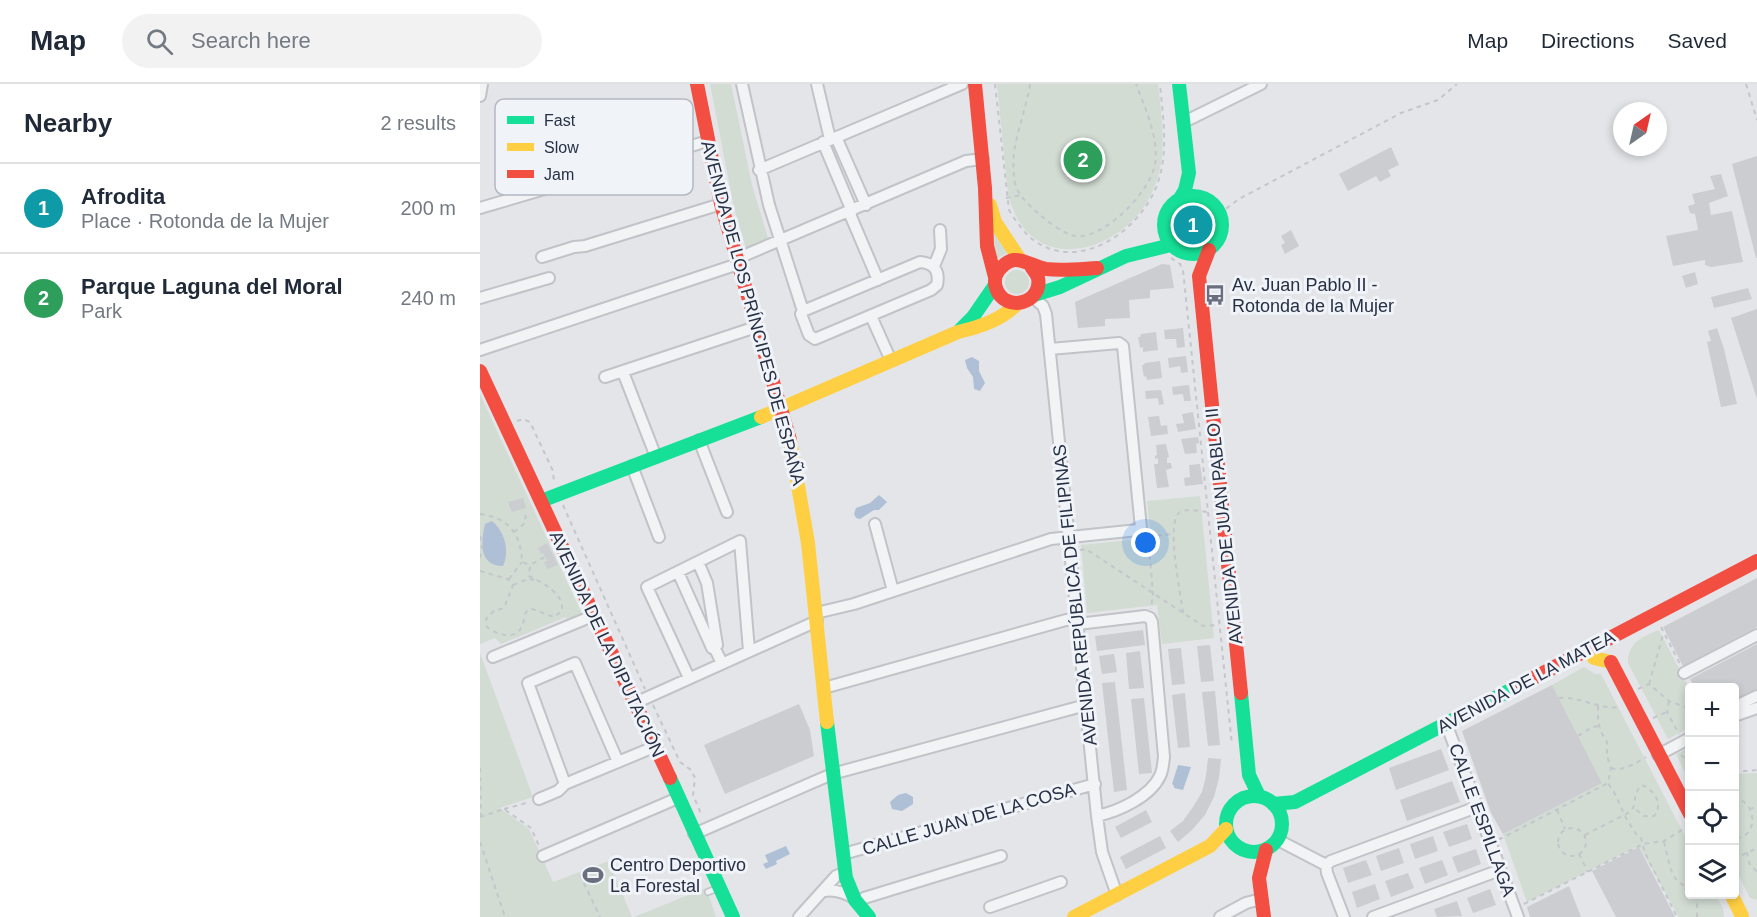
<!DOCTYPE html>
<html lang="en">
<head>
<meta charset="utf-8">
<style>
	body { margin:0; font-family:Arial,sans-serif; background:#f2f2f3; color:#1f2937 }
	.controls { position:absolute; right:18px; bottom:18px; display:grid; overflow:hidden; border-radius:6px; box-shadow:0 3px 9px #0003 }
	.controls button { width:54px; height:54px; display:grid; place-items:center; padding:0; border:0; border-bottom:2px solid #e0e1e3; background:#fff; color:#1f2937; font:30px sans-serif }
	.compass { position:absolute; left:1133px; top:18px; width:54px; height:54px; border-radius:50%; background:#fff; box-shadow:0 3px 9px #0003; rotate:34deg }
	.you { position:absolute; left:666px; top:459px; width:21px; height:21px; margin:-15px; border:4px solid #fff; border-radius:50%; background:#1a73e8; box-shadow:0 0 0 9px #1a73e833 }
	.badge { display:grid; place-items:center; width:39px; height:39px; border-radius:50%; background:#1a73e8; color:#fff; font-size:20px; font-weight:700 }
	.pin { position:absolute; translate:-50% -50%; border:3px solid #fff; box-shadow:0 2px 6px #0006 }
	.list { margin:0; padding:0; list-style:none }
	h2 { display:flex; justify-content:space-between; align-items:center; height:78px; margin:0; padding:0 24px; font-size:26px }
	h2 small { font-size:20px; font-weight:400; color:#747a83 }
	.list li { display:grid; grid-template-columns:39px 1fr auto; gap:18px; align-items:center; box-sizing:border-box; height:90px; padding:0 24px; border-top:2px solid #e0e1e3 }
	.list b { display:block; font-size:22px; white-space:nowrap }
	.list p { margin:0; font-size:20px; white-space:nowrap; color:#747a83 }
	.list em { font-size:20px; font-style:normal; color:#747a83 }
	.icon { flex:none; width:33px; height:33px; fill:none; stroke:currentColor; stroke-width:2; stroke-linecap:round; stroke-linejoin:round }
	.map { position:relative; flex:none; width:1277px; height:833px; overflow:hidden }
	header { display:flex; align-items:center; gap:36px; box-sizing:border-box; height:84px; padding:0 30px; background:#fff; border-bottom:2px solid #e0e1e3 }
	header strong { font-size:28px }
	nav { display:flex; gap:33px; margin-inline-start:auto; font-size:21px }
	.search { width:420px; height:54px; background:#f2f2f3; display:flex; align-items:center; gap:15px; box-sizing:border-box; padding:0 21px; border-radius:33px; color:#747a83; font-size:22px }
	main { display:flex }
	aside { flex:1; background:#fff }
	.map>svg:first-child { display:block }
</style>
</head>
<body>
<header>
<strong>Map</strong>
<div class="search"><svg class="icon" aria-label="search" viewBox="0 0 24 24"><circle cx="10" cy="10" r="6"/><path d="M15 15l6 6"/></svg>Search here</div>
<nav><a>Map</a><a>Directions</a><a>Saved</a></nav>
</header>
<main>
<aside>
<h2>Nearby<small>2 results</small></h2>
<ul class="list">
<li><span class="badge" style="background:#0f9aa8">1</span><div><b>Afrodita</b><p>Place · Rotonda de la Mujer</p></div><em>200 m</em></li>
<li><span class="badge" style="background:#2e9e5b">2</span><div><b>Parque Laguna del Moral</b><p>Park</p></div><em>240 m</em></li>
</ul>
</aside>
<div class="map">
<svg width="1277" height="833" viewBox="0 0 1277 833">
	<rect width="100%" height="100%" fill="#e3e5e9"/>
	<path fill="#d2dcd3" d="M230,0H251L272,101L288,154L266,164L254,124Z
		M517,0H678C682,35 688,70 674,104C646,172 547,196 528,109Z
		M692 141a21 21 0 1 1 42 0a21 21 0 1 1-42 0Z
		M512,142L529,168L515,176Z
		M525 198a12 12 0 1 1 24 0a12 12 0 1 1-24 0Z
		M0,310L103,532L89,538L86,533L21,560L15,554L0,560Z
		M720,412L734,554L682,560L677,521L607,529L601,461L671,454L667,417Z
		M1179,546L1209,604V644L1188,655L1148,579C1148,558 1162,553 1179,546Z
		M0,569L53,713L20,724L49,745L73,798L129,777L152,833H0Z
		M1104,583L1115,590H1121L1209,760L1210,810L1235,811L1243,824L1244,833H1199L1159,762L1047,818L1023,750L1122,699L1072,601Z
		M1209,664V697L1196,670Z
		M1277,689V816L1270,814L1255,784L1254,690Z
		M226,804L236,833H154Z"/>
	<path fill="#afc0d6" d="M492,273L499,277V287L505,299L500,307L494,305L493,293L487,284L485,276Z
		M399,411L407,418L399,426H394L380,435L376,434L374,430L376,424L390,419Z
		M12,437C25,448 30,467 23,482C0,482 0,460 5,440Z
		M698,681L711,683L703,706L694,704V702L692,700Z
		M426,709L433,713V720L422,727L412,725L410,718L418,711Z
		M306,762L310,770L296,777L297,780L286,785L283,780L288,778L285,771Z"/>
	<path fill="#cbcdd1" d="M911,63L919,81L908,86L911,92L900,98L896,92L868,107L859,90Z
		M1277,72V174H1276L1252,80Z
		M1241,90L1248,112L1229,119L1231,131L1252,127L1263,178L1231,183L1225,181V176L1193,182L1186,152L1218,146L1215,130L1210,129L1208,122L1215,120L1212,110L1235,105L1230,92Z
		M811,146L819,162L805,170L801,161L805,159L801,152Z
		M682,180L690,181L694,204L670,206V214L649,216L650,234L625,235V242L598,244L595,218Z
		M1215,188L1218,200L1206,204L1202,192Z
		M1268,204L1272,215L1234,224L1231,213Z
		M1277,225V315L1251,234Z
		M703,244L705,263L697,264L696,255H685L684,246Z
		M1237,244L1244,265L1257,320L1241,323L1227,258L1231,257L1228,247Z
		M676,248L678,266L663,268V263L660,264L658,253H660L661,250Z
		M706,272L708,288L701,289L700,282L689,284L688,274Z
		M680,277L682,294L667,296L666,292L664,293L662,282L665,279Z
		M709,301L711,317H704L703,310L693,311L692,303Z
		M681,306L684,320L679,321L678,314L666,315L665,307Z
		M713,328L716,345L698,348L696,340L704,339L702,330Z
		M679,332L681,342L687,341L688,350L671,352L668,333Z
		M718,353L719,359L716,360L717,369L705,370L701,355Z
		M686,360L689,373L687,374V379H691L692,384L686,386L689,403L677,404L674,380H678V374L675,375V372L677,371L676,361Z
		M720,380L723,400L705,402L704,394L710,393L709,381Z
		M43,414L46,424L32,428L28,418Z
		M67,459L78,481L67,485L64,478L67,477L63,469L61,470L58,464Z
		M1277,494V543L1203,582L1183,543Z
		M663,546L665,561L617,567L615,552Z
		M1277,560V609L1254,621V604H1215L1210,595Z
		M730,561L734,597L721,598L717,562Z
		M701,564L705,600L692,601L688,565Z
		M660,567L664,604L649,605L646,569Z
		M634,570L637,588L622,590L619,572Z
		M635,598L647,706L634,708L622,599Z
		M1072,601L1122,699L1023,750L1011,729L982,647Z
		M735,607L740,661L728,662L722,608Z
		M705,609L710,663L698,664L692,611Z
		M664,614L672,689L659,690L651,615Z
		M319,620L330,646L334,672L245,710L224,661Z
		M961,665L969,686L916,706L909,684Z
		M728,674L741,675L739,694L734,713L725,731L712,746L698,758L690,747L703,737L713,723L722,708L726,692Z
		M972,697L980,718L927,737L920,716Z
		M666,726L672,738L641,754L635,743Z
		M987,740L992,755L969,763L963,748Z
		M680,752L686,764L646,785L640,773Z
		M953,752L958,767L935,775L930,760Z
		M1159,763L1195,833H1136L1112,787Z
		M919,764L924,779L901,787L896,772Z
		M996,765L1001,780L978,789L972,773Z
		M886,776L892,791L868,799L863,784Z
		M962,776L968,791L945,800L939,784Z
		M928,789L934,804L911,813L905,797Z
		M895,800L900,815L877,824L872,808Z
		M1089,802L1101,833H1050L1047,823Z
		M1010,805L1016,821L993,829L987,814Z
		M977,817L982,832L957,833L954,825Z"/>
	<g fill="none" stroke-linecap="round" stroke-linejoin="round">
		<g stroke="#c1c3c7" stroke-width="8">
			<path id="lane" d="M228,808L238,804"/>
		</g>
		<g stroke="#c1c3c7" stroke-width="14">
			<path id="street" d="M262,0L289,121L323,227L321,230L329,251L335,255L451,206L457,201C460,187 454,179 440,178L323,227
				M337,0L350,55
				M0,12L2,0
				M704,38L781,0
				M356,53L386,121
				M343,58L372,127
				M279,86L482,0
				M0,124L228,57
				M369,128L398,196
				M62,173L94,163L105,162L241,120
				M256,175L486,77L503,75
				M454,182L461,165L460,146
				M553,213L563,222L566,230L617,732L622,768L637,811
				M0,214L69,194
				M391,232L408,270
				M0,266L258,180
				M143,288L176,373
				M125,293L276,243
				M219,356L247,428
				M152,382L179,453
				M395,440L413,507
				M218,478L227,499L237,561
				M198,488L232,564L235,565L242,579
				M336,529L374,520L571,455L658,446L661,444L643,262L639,259L570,265
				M598,540L665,532L670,534L672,538L684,673C683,680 683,686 680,692C670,713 639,727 617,732
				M13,573L115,531
				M1204,589L1277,551
				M209,594L167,503L260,457L269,567
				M344,604L586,536L597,535
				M155,619L337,537
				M1254,623L1277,612
				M1254,632L1277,624
				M966,639L1038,833
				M1178,671L1210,654
				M85,700L48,599L95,579L138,678
				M59,715L78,707L85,700L174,663
				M214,750L352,690L606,621
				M798,756L846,781
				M363,770L615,700
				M63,772L198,714
				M846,781L851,777L997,723
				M846,781L847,789L864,833
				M344,807C355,805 364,808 374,814
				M384,814L521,772
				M510,823L581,798
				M319,833L356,792L364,789
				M740,833L766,819L781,815
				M893,833L1020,786"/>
		</g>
		<path stroke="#c4c6cb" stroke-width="2" stroke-dasharray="4.5 4.5" stroke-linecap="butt" d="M515,0L529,126C539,142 549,157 568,164C613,181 662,141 677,101C689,68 683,34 680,0
			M550,0C545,34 528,63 535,99C538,112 550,122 560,131C570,139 582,149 595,152C624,156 671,107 675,80C679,54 665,24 656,0
			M1266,0L1277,36
			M526,114L541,111
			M739,130L759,115L921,29L958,16L977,0
			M691,174L700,180L703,186L752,661
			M37,337L43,335L50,338L73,387L74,399
			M83,421L165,605
			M0,430C29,434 41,450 42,478L50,481
			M34,448L45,439L46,429
			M0,452L2,464L0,474
			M668,453L673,509L671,525
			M668,453L692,450
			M600,466L606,465L723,542L739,541
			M0,487L28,495L33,501L24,524L14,527L6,535L7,543C15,549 30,556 39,547C43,543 44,534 46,528L52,525L74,533L82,527C84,509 63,499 49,492L50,481L65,473
			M29,495L42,478
			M33,501L48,495L56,496
			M703,529C701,511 685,437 700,428C707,424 719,427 727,428
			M1181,543L1200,580
			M1169,600L1183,551
			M1158,605L1169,600L1189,617L1210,625
			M1079,614C1100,612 1119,626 1140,623
			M1189,617L1187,628L1199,650
			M173,621L200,678L211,686L215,694L213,711L222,732
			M1118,622V636L1120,646L1127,658V672L1131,684L1128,699L1135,710L1146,734L1156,750L1161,754L1165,769L1197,833
			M1173,634L1187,628
			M1098,652L1112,643L1119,642
			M1201,671L1210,679
			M0,684L1,732
			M1131,684C1143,688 1156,679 1166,673
			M1254,688L1277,686
			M1254,712C1259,715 1264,717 1267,721C1277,733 1273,755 1254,754
			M24,725L50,718
			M1269,725L1277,723
			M1077,726L1085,745
			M0,733L24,725L51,744L60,764
			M1078 758a14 14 0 1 1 28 0a14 14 0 1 1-28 0Z
			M1105,751L1150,728C1158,720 1151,711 1162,701C1174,706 1184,720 1174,732H1164L1154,724
			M1019,754L1020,755L1128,699
			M0,758L25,833
			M1184,758C1189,775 1189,800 1210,803
			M1267,768L1269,779L1277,788
			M1099,770L1108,788
			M1254,775L1277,764
			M100,791L120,833
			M1044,820L1163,760L1184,757L1205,744L1210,753
			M1217,833V810"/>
		<use href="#lane" stroke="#f2f3f5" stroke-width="5"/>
		<use href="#street" stroke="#f2f3f5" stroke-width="10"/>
		<path stroke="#16e098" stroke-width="14" d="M699,0L709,89L705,106L699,116
			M684 141a29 29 0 1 1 58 0a29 29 0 1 1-58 0Z
			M554,211L580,203L646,172L691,161
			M480,246L493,233L515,201
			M61,417L281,333
			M761,609L769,691L779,712
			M347,638L366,794L375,816L389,833
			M190,694L253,833
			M746 740a28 28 0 1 1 56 0a28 28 0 1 1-56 0Z
			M793,720L815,718L1042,600"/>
		<path stroke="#ffcf43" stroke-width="14" d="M510,121L515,138L541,177
			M281,333L478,248C500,243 521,236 537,220
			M310,356L328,459L347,638
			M1107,566L1114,574L1131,578
			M1251,810L1262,832
			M594,833L730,762L746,745"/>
		<path stroke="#f24e42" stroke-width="14" d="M217,0L241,120L310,356
			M495,0L505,104L507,162L515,193
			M729,166L719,192L761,609
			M551,182C553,186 557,190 558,194C563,219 525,230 516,204C514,198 515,191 519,186C523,181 528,177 534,176C544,175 555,183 566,185C583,187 600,185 617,184
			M0,287L190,694
			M1131,578L1210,730
			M1042,600L1277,477
			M784,833L779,794L786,766"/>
	</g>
	<defs>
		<g id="bus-bare" transform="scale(1.62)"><path d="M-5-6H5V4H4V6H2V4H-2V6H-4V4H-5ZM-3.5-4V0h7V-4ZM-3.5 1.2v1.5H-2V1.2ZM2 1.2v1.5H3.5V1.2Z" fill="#696f7e" stroke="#f0f3f8" stroke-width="2.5" paint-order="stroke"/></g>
		<g id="stadium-bare" transform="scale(1.62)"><path d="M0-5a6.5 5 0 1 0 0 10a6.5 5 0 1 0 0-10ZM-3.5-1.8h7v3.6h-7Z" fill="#696f7e" stroke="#f0f3f8" stroke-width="2.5" paint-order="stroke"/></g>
	</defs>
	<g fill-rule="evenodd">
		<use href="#bus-bare" x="735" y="211"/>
		<use href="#stadium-bare" x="113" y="791"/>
	</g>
	<g text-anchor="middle" stroke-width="6" stroke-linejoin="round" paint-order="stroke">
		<g font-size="18" fill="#273044" stroke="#f0f3f8" text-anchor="start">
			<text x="752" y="207">Av. Juan Pablo II -<tspan x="752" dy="21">Rotonda de la Mujer</tspan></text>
			<text x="130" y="787">Centro Deportivo<tspan x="130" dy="21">La Forestal</tspan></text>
		</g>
		<g font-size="18" fill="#273044" stroke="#f0f3f8">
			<text transform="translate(273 229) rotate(75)" y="6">AVENIDA DE LOS PRÍNCIPES DE ESPAÑA</text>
			<text transform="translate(744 442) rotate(-96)" y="6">AVENIDA DE JUAN PABLO II</text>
			<text transform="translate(595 511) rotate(-96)" y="6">AVENIDA REPÚBLICA DE FILIPINAS</text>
			<text transform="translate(127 560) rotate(65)" y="6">AVENIDA DE LA DIPUTACIÓN</text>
			<text transform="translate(1046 598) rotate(-28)" y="6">AVENIDA DE LA MATEA</text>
			<text transform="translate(489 735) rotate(-16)" y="6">CALLE JUAN DE LA COSA</text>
			<text transform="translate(1002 736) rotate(70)" y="6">CALLE ESPILLAGA</text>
		</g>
	</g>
	<rect x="15" y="15" width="198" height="96" rx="9" fill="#f0f3f8" stroke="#b4b8c2" stroke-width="1.5"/>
	<rect x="27" y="32" width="27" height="8" fill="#16e098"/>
	<rect x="27" y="59" width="27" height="8" fill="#ffcf43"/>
	<rect x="27" y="86" width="27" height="8" fill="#f24e42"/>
	<g font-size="16" fill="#273044">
		<text x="64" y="42">Fast</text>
		<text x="64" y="69">Slow</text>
		<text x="64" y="96">Jam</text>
	</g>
</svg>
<div class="controls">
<button>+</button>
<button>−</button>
<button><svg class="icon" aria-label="locate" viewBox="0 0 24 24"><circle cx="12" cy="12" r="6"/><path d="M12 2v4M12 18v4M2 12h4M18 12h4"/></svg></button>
<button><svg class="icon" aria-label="layers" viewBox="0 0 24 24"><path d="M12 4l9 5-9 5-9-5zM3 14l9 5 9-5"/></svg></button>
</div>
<svg class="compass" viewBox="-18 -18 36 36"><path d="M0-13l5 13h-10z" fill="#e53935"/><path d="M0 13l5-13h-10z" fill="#747a83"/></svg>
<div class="you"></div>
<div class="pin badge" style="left:713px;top:141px;background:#0f9aa8">1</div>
<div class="pin badge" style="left:603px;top:76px;background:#2e9e5b">2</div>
</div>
</main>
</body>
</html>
